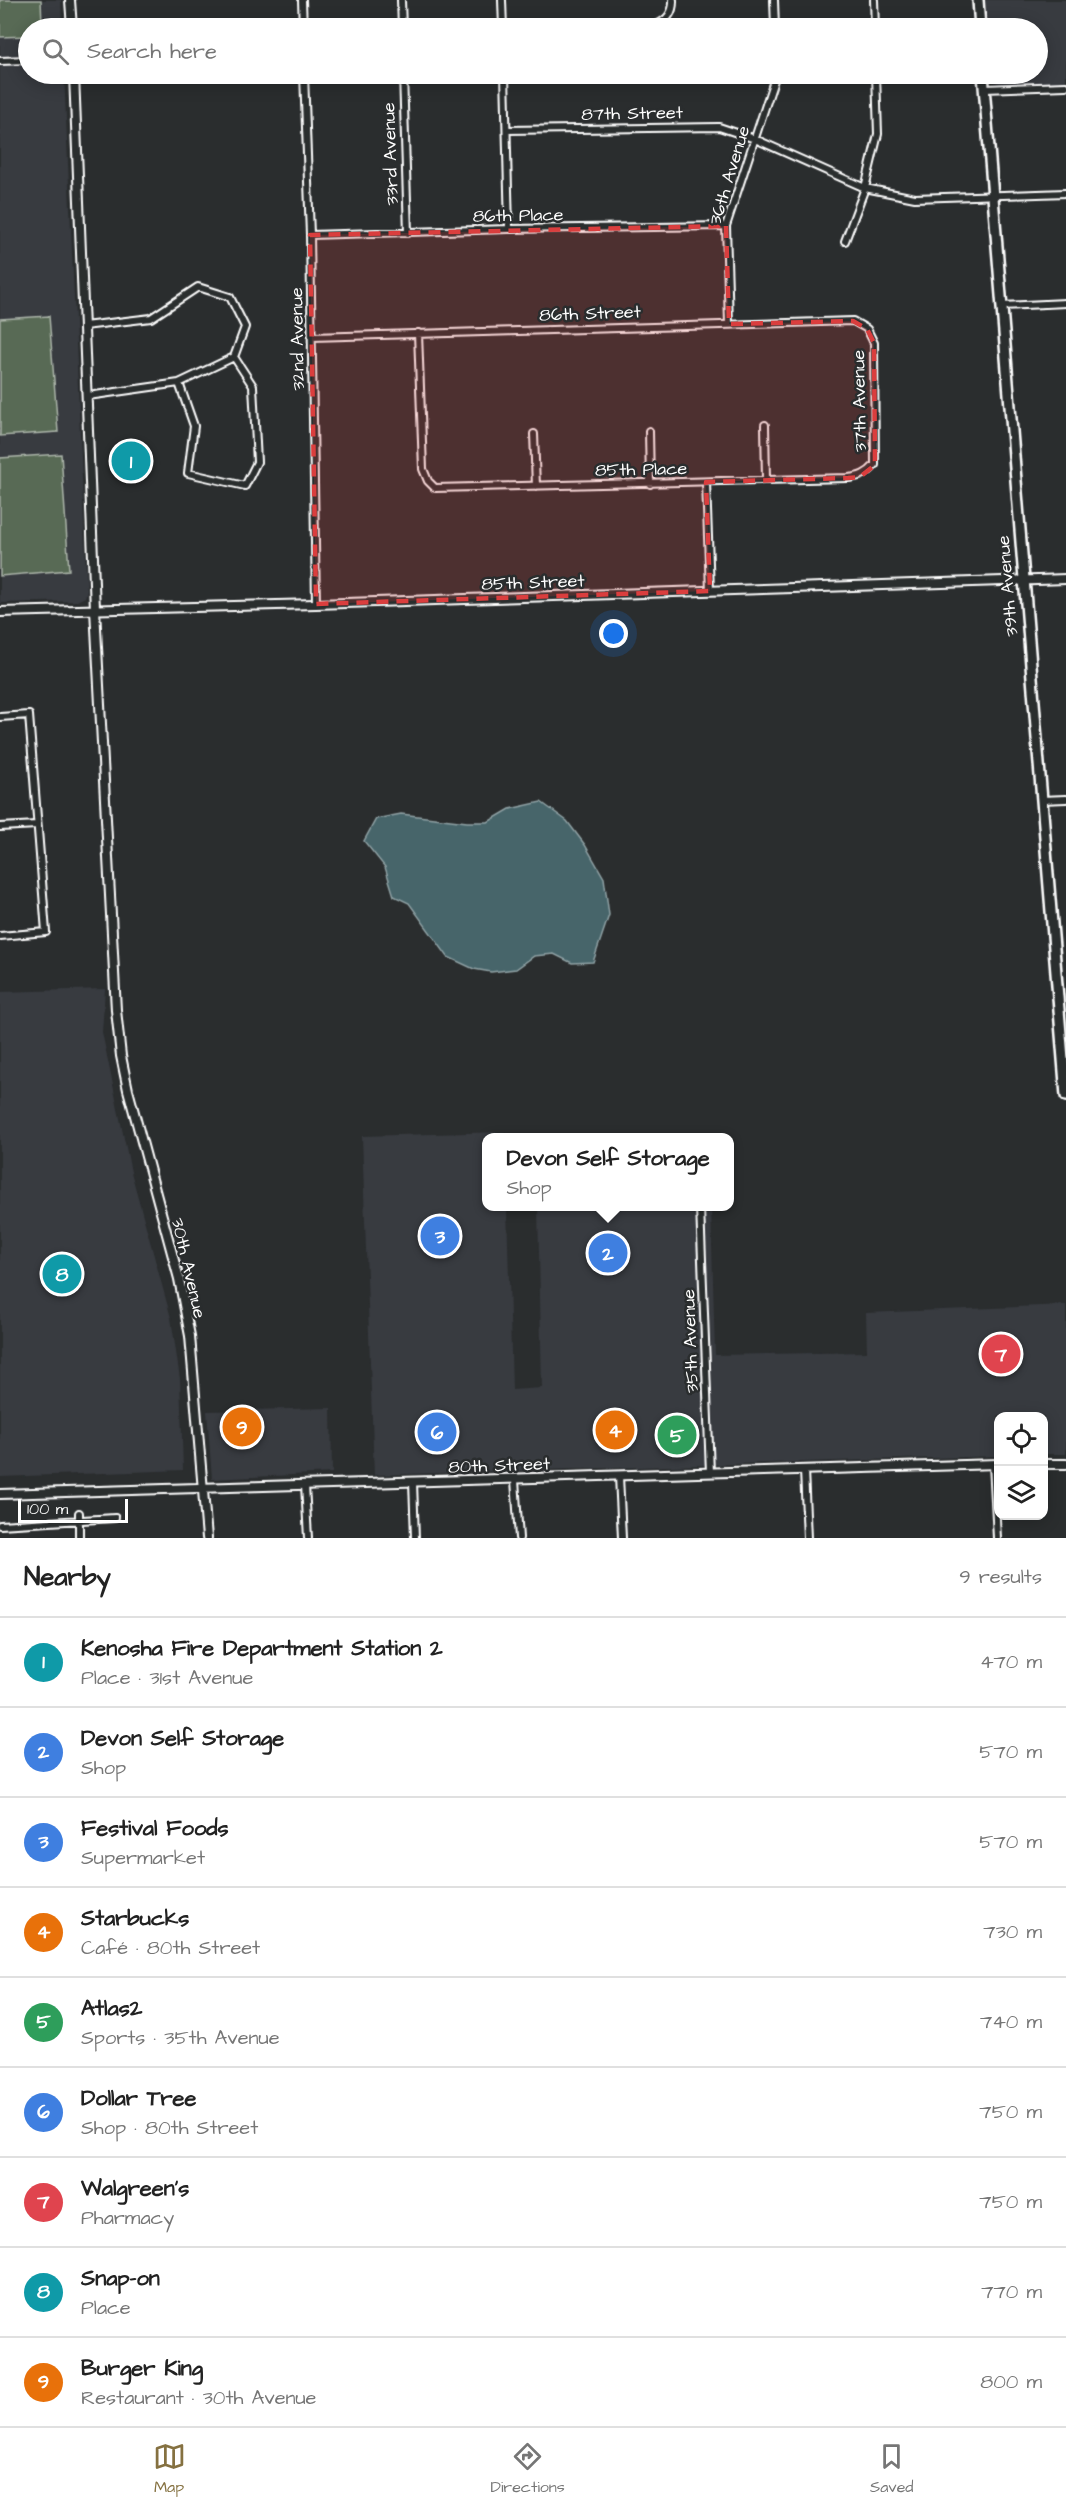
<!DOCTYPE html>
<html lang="en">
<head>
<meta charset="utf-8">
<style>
	body { margin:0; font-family:"Architects Daughter",sans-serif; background:#f6f6f6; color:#222 }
	.controls { position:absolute; right:18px; bottom:18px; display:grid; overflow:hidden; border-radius:12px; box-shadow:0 3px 15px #0003 }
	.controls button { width:54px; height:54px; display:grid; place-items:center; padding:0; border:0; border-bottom:2px solid #e0e0e0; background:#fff; color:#222; font:30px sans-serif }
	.scale { position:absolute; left:18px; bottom:15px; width:110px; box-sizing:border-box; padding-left:6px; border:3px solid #fff; border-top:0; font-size:16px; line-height:21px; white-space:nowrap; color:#fff; -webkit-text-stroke:4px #2a2d2e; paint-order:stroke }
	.you { position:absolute; left:614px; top:634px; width:21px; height:21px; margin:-15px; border:4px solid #fff; border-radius:50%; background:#1a73e8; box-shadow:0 0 0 9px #1a73e833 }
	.badge { display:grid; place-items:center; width:39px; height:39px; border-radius:50%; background:#857141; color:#fff; font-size:20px; font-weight:700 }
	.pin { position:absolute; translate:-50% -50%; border:3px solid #fff; box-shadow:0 2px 6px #0006 }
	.popup { position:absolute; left:482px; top:1133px; width:252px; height:78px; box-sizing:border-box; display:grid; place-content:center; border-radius:12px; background:#fff; filter:drop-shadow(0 2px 4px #0005); font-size:20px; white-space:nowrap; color:#767676 }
	.popup b { font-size:22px; color:#222 }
	.popup::after { content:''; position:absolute; left:50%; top:100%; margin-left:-12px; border:12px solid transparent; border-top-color:#fff }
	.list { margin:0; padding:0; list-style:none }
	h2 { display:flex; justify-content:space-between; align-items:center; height:78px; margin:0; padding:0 24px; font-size:26px }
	h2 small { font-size:20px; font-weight:400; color:#767676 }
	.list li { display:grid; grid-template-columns:39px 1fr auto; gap:18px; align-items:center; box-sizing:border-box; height:90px; padding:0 24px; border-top:2px solid #e0e0e0 }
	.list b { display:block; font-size:22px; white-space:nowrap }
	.list p { margin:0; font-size:20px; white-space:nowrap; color:#767676 }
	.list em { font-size:20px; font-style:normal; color:#767676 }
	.icon { flex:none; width:33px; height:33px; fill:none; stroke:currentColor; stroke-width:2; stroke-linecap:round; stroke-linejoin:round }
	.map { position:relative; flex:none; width:1066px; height:1538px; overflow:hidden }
	.search { position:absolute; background:#fff; box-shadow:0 3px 15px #0003; left:18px; right:18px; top:18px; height:66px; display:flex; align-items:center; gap:15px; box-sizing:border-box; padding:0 21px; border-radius:33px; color:#767676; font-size:22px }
	.sheet { height:888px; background:#fff }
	nav { display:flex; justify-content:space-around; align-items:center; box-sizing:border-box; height:84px; border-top:2px solid #e0e0e0; background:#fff; font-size:16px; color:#767676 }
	nav a { display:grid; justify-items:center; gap:3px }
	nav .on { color:#857141 }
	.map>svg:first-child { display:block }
</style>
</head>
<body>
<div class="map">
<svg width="1066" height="1538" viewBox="0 0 1066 1538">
	<rect width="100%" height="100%" fill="#2a2d2e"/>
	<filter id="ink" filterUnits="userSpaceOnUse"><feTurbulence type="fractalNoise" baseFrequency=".0167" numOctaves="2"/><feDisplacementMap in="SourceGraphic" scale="12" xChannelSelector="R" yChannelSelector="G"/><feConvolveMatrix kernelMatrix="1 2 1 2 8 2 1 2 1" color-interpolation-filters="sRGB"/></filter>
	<g filter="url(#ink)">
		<path fill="#383b41" d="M0,0H61L62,28H28V74H64L87,591L85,597L77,601L0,603Z
			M985,0H1066V82L1002,85L993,81L991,74H1038V28H988Z
			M105,989L102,1032L131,1172L171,1318L180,1379L183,1470L0,1477V992Z
			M504,1132L505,1137L486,1138V1206L507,1207L512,1390L542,1388L538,1207H711L715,1355L867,1352L866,1313L1066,1305V1454H1044V1416H998V1456L374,1475L362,1136Z
			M331,1408L332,1473L212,1479L207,1411Z"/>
		<path fill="#596b55" stroke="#acb5aa" stroke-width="1.5" d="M0,0H41L42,24H35V28H28V36L0,37Z
			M49,316L58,432L0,436V319Z
			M61,454L69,570L0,576V458Z"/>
		<path fill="#47656b" stroke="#91a3a6" stroke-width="1.5" d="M541,802L567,821L585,845L604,878L609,915L593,962L572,963L554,954L534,956L516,969L491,972L474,969L448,957L409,903L394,896L385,867L364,841L376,819L401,814L467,822H488L510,809Z"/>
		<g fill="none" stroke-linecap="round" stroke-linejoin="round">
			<g stroke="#fff" stroke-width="10">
				<path id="minor" d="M302,0L303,28
					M401,0L402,28
					M502,0L503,28
					M774,0L775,28
					M874,0L875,28
					M618,28C639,28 674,30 673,0
					M0,61L28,60
					M304,74L310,235L316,604
					M403,74L408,233
					M505,74L509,229
					M985,89L1066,86
					M507,130L719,127L755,139L865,188L915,198L1066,193
					M310,235L509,229L726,226
					M845,241L865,188L878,134L876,74
					M1001,306L1066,303
					M729,324L726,226L776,74
					M84,326L151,318L198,287L230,297L245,327L234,357L253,386L257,462L245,486L188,473L194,426L179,383
					M312,337C492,331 672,325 853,321L867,329L874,343L875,465C867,474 860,477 848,478L435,488L428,481L423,469L418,333
					M88,396L179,383L234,357
					M765,425L766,480
					M649,431L650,484
					M534,434L536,486
					M706,482L710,591
					M0,717L29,715L46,932L0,936
					M1041,800L1066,799
					M0,827L37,825
					M700,1207L710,1473
					M993,1464L997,1538
					M804,1470L807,1538
					M619,1476L622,1538
					M515,1480L519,1538
					M413,1482L415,1538
					M305,1485L308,1538
					M79,1513V1538
					M0,1525L115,1518"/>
			</g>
			<g stroke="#fff" stroke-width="12">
				<path id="tertiary" d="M70,0L72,28
					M74,74L95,609L116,1010L121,1056L128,1090L179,1279L190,1336L207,1538
					M0,612L316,604L1066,579
					M1044,1464H1066
					M0,1494L998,1464"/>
			</g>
			<g stroke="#fff" stroke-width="14">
				<path id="secondary" d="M978,0L980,28
					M983,74L1066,1096"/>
			</g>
			<use href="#minor" stroke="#2a2d2e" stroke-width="6"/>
			<use href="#tertiary" stroke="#2a2d2e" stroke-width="8"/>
			<use href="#secondary" stroke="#2a2d2e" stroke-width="9"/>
		</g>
	</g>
	<path fill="#da3e3e" fill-opacity="0.2" stroke="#da3e3e" stroke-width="4.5" stroke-dasharray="12 8" stroke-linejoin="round" d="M726,226L729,324L853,321L867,329L874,343L875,465L860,477L848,478L706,482L710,591L316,604L310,235Z"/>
	<g text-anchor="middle" stroke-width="5" stroke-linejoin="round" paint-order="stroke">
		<g font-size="18" fill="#fff" stroke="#2a2d2e">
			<text transform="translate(632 113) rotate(-1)" y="6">87th Street</text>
			<text transform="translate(390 154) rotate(-92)" y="6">33rd Avenue</text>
			<text transform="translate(729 175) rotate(-73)" y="6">36th Avenue</text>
			<text transform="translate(518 215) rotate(-1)" y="6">86th Place</text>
			<text transform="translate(590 313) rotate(-2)" y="6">86th Street</text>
			<text transform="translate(297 339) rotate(-91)" y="6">32nd Avenue</text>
			<text transform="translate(859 401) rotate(-91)" y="6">37th Avenue</text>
			<text transform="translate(641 469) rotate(-1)" y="6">85th Place</text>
			<text transform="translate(533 582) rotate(-2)" y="6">85th Street</text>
			<text transform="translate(1007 586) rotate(-95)" y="6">39th Avenue</text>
			<text transform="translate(189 1268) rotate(77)" y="6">30th Avenue</text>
			<text transform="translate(690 1341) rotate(-92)" y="6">35th Avenue</text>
			<text transform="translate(499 1465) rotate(-2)" y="6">80th Street</text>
		</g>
	</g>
</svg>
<div class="controls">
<button><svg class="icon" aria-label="locate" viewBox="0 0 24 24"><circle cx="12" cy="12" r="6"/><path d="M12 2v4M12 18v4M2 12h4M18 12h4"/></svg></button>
<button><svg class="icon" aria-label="layers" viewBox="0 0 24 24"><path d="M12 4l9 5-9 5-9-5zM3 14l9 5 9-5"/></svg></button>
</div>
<div class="scale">100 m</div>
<div class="you"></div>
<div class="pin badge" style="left:131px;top:461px;background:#0f9aa8">1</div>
<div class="pin badge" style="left:608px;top:1253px;background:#3f7fe0">2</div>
<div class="popup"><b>Devon Self Storage</b>Shop</div>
<div class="pin badge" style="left:440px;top:1236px;background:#3f7fe0">3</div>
<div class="pin badge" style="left:615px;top:1430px;background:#e8710a">4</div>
<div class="pin badge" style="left:677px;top:1435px;background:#2e9e5b">5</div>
<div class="pin badge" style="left:437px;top:1432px;background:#3f7fe0">6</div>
<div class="pin badge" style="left:1001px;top:1354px;background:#e0444e">7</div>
<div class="pin badge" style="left:62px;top:1274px;background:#0f9aa8">8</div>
<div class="pin badge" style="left:242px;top:1427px;background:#e8710a">9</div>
<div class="search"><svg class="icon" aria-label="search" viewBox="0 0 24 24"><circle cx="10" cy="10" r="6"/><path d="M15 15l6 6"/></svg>Search here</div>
</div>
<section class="sheet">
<h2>Nearby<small>9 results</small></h2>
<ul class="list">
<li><span class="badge" style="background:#0f9aa8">1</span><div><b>Kenosha Fire Department Station 2</b><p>Place · 31st Avenue</p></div><em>470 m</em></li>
<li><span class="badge" style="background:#3f7fe0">2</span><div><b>Devon Self Storage</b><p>Shop</p></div><em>570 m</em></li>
<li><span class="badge" style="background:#3f7fe0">3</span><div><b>Festival Foods</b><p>Supermarket</p></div><em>570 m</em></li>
<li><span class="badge" style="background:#e8710a">4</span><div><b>Starbucks</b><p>Café · 80th Street</p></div><em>730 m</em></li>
<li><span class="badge" style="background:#2e9e5b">5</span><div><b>Atlas2</b><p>Sports · 35th Avenue</p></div><em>740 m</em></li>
<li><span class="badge" style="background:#3f7fe0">6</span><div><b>Dollar Tree</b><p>Shop · 80th Street</p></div><em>750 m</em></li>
<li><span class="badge" style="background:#e0444e">7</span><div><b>Walgreen's</b><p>Pharmacy</p></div><em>750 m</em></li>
<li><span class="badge" style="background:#0f9aa8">8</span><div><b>Snap-on</b><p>Place</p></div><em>770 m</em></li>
<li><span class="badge" style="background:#e8710a">9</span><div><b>Burger King</b><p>Restaurant · 30th Avenue</p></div><em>800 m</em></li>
</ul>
</section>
<nav>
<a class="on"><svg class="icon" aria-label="map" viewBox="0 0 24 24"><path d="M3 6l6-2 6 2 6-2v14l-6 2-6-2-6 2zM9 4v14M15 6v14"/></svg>Map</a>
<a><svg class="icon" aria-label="directions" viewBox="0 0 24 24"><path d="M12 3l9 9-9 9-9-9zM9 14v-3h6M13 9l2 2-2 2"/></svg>Directions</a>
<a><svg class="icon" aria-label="saved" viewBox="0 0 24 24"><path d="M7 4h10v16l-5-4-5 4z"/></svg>Saved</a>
</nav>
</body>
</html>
